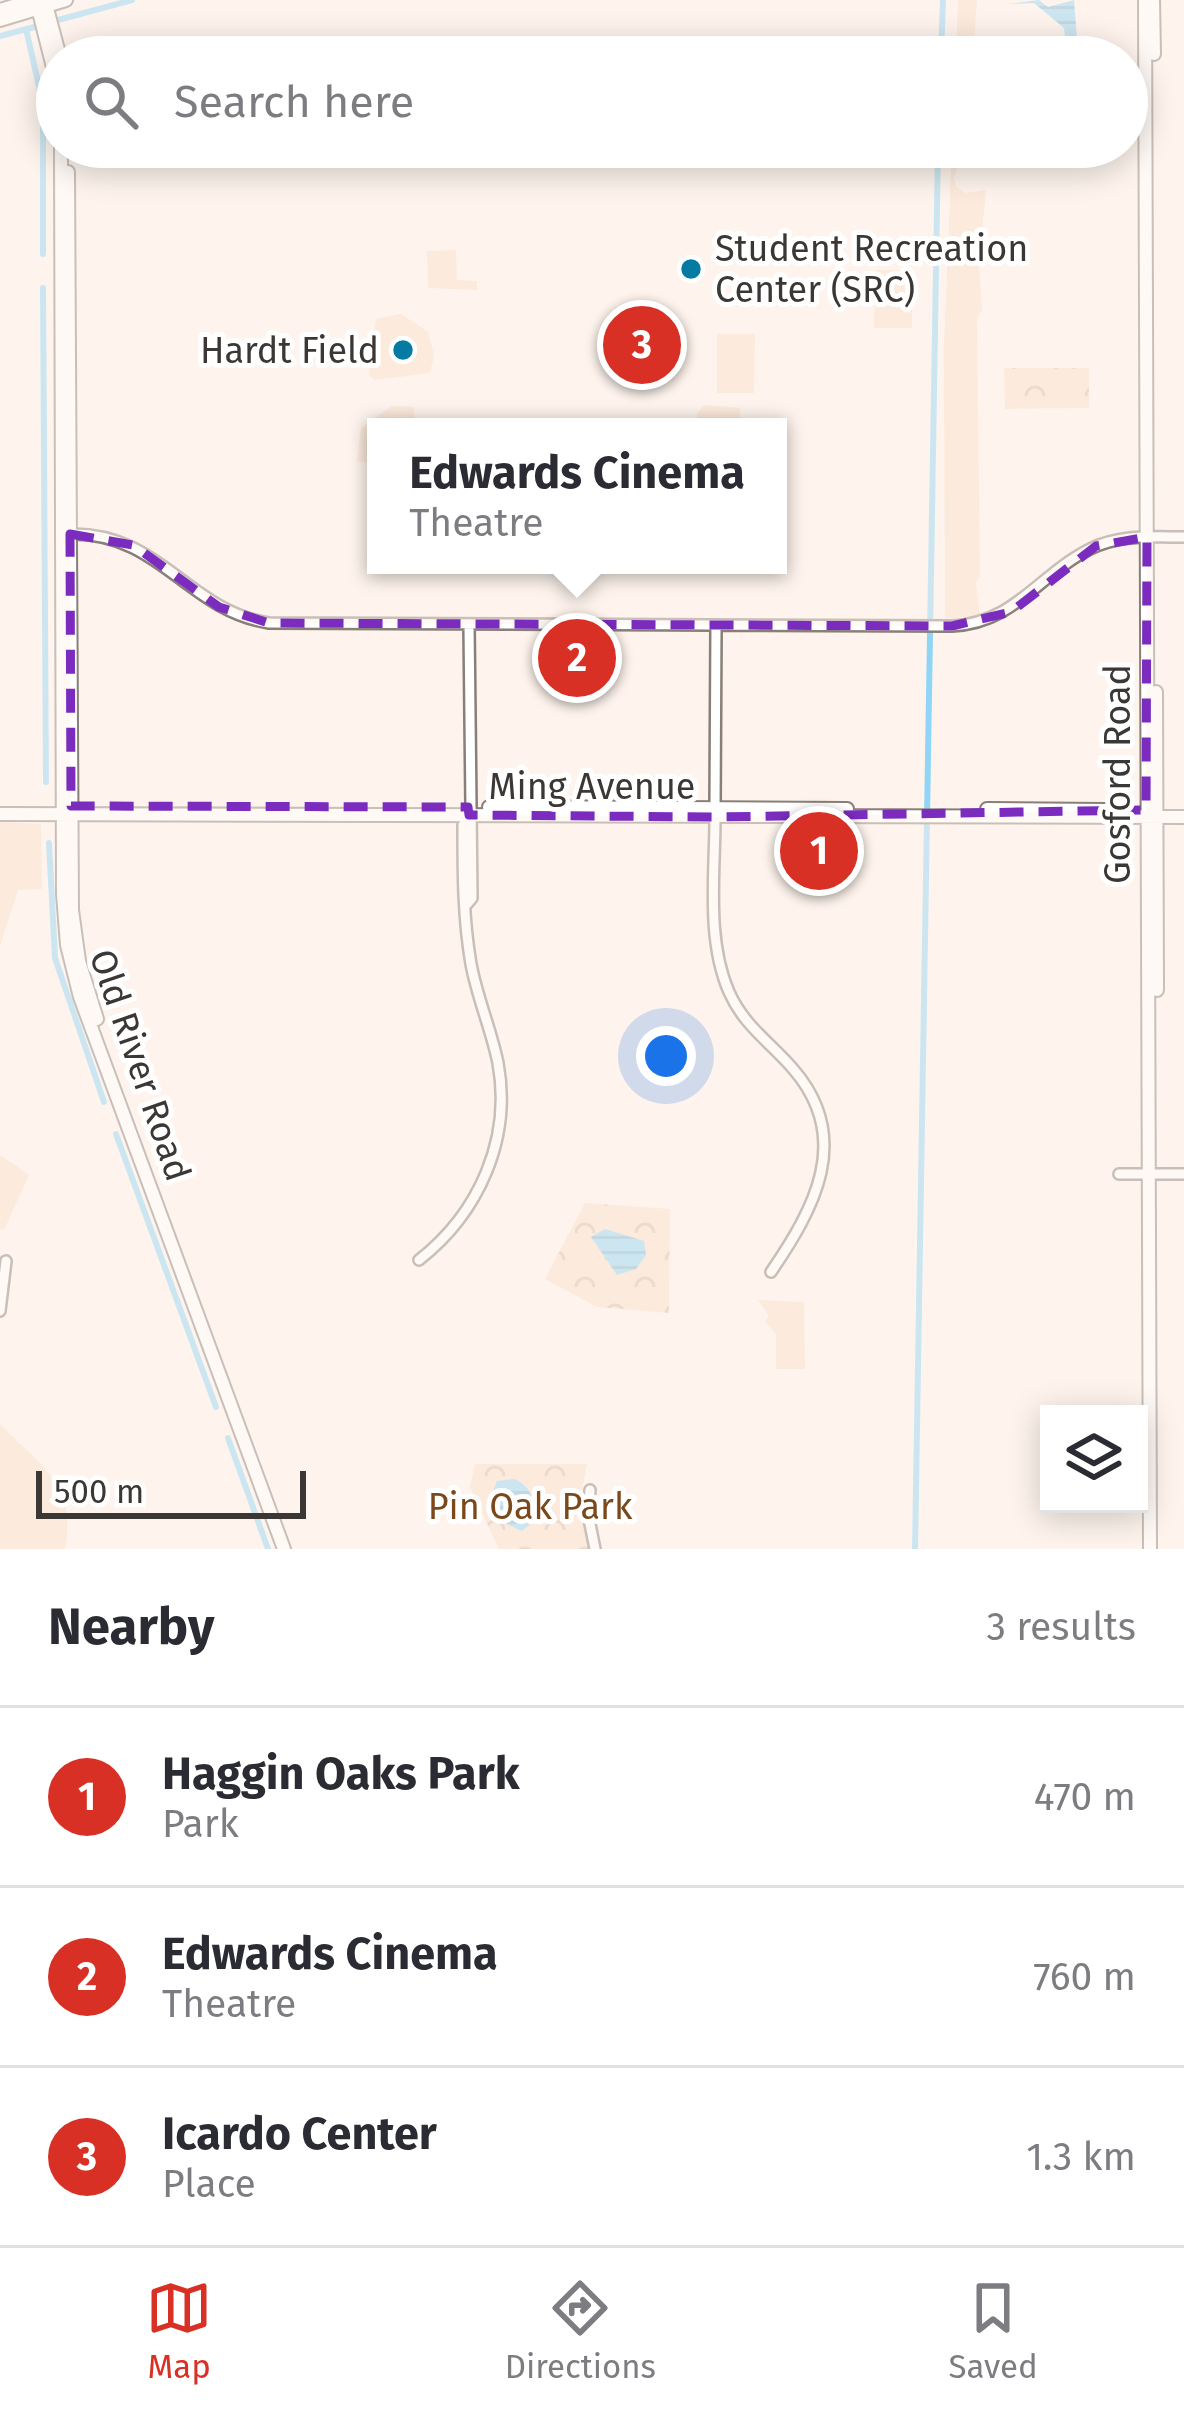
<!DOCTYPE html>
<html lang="en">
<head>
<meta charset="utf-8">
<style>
	body { margin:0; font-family:"Fira Sans",sans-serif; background:#f2f2f3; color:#2b2b33 }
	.controls { position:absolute; right:36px; bottom:36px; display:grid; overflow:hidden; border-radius:0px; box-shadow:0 6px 30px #0003 }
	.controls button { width:108px; height:108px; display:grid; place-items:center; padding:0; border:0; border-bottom:3px solid #e1e1e2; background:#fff; color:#2b2b33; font:60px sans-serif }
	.scale { position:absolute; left:36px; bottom:30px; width:270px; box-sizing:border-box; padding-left:12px; border:6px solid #3b3735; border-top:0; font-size:33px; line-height:42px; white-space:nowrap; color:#3b3735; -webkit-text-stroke:9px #fff; paint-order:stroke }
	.you { position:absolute; left:666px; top:1056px; width:42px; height:42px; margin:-30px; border:9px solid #fff; border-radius:50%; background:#1a73e8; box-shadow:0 0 0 18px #1a73e833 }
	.badge { display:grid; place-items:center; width:78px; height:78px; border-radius:50%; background:#d93025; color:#fff; font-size:39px; font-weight:700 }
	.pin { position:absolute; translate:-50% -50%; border:6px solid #fff; box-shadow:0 3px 12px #0006 }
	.popup { position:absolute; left:367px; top:418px; width:420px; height:156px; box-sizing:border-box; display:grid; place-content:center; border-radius:0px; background:#fff; filter:drop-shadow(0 3px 9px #0005); font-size:39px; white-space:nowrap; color:#7c7c81 }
	.popup b { font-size:45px; color:#2b2b33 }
	.popup::after { content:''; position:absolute; left:50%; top:100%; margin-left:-24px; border:24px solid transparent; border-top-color:#fff }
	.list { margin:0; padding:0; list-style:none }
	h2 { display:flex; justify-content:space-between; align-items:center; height:156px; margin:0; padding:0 48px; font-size:51px }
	h2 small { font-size:39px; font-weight:400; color:#7c7c81 }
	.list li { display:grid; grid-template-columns:78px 1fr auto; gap:36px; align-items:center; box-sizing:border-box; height:180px; padding:0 48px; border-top:3px solid #e1e1e2 }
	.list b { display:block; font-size:45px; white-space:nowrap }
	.list p { margin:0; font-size:39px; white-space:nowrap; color:#7c7c81 }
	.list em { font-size:39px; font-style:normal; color:#7c7c81 }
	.icon { flex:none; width:66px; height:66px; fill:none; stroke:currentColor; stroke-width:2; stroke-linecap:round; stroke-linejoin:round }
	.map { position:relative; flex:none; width:1184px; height:1549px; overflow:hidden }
	.search { position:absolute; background:#fff; box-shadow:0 6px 30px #0003; left:36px; right:36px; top:36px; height:132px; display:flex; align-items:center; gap:30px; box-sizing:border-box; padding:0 42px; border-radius:66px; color:#7c7c81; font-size:45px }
	.sheet { height:696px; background:#fff }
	nav { display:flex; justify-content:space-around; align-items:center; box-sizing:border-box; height:168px; border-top:3px solid #e1e1e2; background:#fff; font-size:33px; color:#7c7c81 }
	nav a { display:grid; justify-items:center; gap:6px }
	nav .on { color:#d93025 }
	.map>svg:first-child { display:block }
</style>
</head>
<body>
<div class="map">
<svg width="1184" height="1549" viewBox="0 0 1184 1549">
	<defs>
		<pattern id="park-crowns" width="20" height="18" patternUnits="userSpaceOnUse" patternTransform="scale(3)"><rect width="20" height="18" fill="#faddc7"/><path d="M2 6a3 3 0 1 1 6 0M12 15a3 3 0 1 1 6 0" fill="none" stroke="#d7beac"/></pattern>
		<pattern id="water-rules" width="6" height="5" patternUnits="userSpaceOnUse" patternTransform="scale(3)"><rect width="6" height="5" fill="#91d5f6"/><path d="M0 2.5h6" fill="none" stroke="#7eb7d4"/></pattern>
	</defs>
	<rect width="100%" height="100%" fill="#fef4ed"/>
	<path fill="#faddc7" d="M958,0H977L973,57H956Z
		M952,147H965L954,177L956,187L966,193L986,190L979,264L982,309L977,319L980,575L976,584L980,615L945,619L944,346Z
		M456,250L457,280L477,281V290L428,288L427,251Z
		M875,270H912V328H874Z
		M401,314L428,332L434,355L430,373L374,380L369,374L376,319Z
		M717,334H755L754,393H717Z
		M705,405L740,408L739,427H697V413Z
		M392,406L414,407L415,427H376V462H357L361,428Z
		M0,822L41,824L42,889L18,890L0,946Z
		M0,1155L29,1175L4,1230L0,1229Z
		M758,1300L804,1302L805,1369H776V1334L765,1322L769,1316Z
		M0,1424C42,1468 77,1482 65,1549H0Z"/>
	<path fill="url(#park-crowns)" d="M1004,368H1089V408L1005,409Z
		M585,1203L670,1209L669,1313L597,1307L545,1279Z
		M475,1464H587L580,1500L589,1549H499L470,1487Z"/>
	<path fill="url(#water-rules)" d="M1039,0L1048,7L1074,0L1077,38L1104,42L1074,45L1068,57H1056L1066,46L1064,28L1034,3L1007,4Z
		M605,1229L644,1241L646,1255L636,1269L617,1275L591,1237Z
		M514,1479C531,1485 539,1506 532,1523L522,1531L504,1523L491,1496L497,1481Z"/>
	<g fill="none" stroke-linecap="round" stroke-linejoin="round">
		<path stroke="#91d5f6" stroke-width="6" d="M58,20L132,0
			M26,29L43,104V254
			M0,36L38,26
			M941,57L943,0
			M43,288L46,782
			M49,843L55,958L104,1102
			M116,1134L216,1407
			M228,1438L268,1549
			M915,1549L938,147"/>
		<g stroke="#887f78" stroke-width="14">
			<path id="minor" d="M70,534C160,532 188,611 269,623L952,626C1015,623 1038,575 1090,549C1120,534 1152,537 1184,537
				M715,808L716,625
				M715,817C715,874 706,939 729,992C744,1026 771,1043 794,1070C853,1139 814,1209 771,1272
				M467,904L472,898L469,625
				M1119,1174H1184
				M419,1260C479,1213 512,1139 498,1063C491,1029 477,997 471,964C463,918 463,872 463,825L469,815
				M0,1311L6,1261
				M590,1490L588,1514L595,1549"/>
		</g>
		<g stroke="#887f78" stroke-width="16">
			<path id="major" d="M36,0L57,83
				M1145,0L1150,1549
				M1153,0L1154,54
				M45,1L60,57
				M0,10L33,0
				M0,20L66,0
				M61,147L63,894L67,945L80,997L284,1549
				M68,172L72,910L79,961L97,1019
				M1156,692L1157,990
				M489,807L847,809
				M987,809L1105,810
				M0,814L1184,817"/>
		</g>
		<use href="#minor" stroke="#fff" stroke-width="9"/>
		<use href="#major" stroke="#fff" stroke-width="12"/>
	</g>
	<path d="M0 0H1184V1549H0ZM70,534L133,545L219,607L269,623L952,626L1011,612L1096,546L1147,537L1146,810L715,817L469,815L468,807L71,806Z" fill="#fef4ed" fill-opacity=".55" fill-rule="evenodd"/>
	<path fill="none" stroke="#7b2cbf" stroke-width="9" stroke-dasharray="24 15" stroke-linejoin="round" d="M70,534L133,545L219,607L269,623L952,626L1011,612L1096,546L1147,537L1146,810L715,817L469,815L468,807L71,806Z"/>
	<g fill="#057aa3" stroke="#fff" stroke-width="4.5">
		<circle cx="691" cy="269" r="12"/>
		<circle cx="403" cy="350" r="12"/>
	</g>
	<g text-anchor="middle" stroke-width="10" stroke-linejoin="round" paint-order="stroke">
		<g font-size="36" fill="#3b3735" stroke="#fff" text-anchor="start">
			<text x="715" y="261">Student Recreation<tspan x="715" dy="41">Center (SRC)</tspan></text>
			<text x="379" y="363" text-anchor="end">Hardt Field</text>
		</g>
		<g font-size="36" fill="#3b3735" stroke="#fff">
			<text transform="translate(1117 774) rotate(-90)" y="13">Gosford Road</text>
			<text x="592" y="799">Ming Avenue</text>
			<text transform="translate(141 1065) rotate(71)" y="13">Old River Road</text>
		</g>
		<g font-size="36" fill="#7a481a" stroke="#fff">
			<text x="530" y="1519">Pin Oak Park</text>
		</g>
	</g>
</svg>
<div class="controls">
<button><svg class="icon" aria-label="layers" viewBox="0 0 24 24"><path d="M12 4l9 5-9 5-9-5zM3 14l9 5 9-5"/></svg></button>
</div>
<div class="scale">500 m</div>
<div class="you"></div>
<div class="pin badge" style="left:819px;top:851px">1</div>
<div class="pin badge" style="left:577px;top:658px">2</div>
<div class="popup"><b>Edwards Cinema</b>Theatre</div>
<div class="pin badge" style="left:642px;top:345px">3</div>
<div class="search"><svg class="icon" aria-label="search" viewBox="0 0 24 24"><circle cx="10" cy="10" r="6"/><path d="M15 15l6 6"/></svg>Search here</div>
</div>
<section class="sheet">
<h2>Nearby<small>3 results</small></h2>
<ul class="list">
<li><span class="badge">1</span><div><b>Haggin Oaks Park</b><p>Park</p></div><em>470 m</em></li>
<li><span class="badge">2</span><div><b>Edwards Cinema</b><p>Theatre</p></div><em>760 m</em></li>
<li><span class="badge">3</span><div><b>Icardo Center</b><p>Place</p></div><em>1.3 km</em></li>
</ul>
</section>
<nav>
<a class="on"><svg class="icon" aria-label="map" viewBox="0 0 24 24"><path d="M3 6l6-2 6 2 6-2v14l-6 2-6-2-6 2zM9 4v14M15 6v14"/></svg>Map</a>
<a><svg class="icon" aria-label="directions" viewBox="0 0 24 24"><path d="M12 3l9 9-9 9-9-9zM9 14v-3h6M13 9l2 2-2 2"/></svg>Directions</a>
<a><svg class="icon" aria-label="saved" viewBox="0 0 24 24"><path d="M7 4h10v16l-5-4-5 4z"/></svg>Saved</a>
</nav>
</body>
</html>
